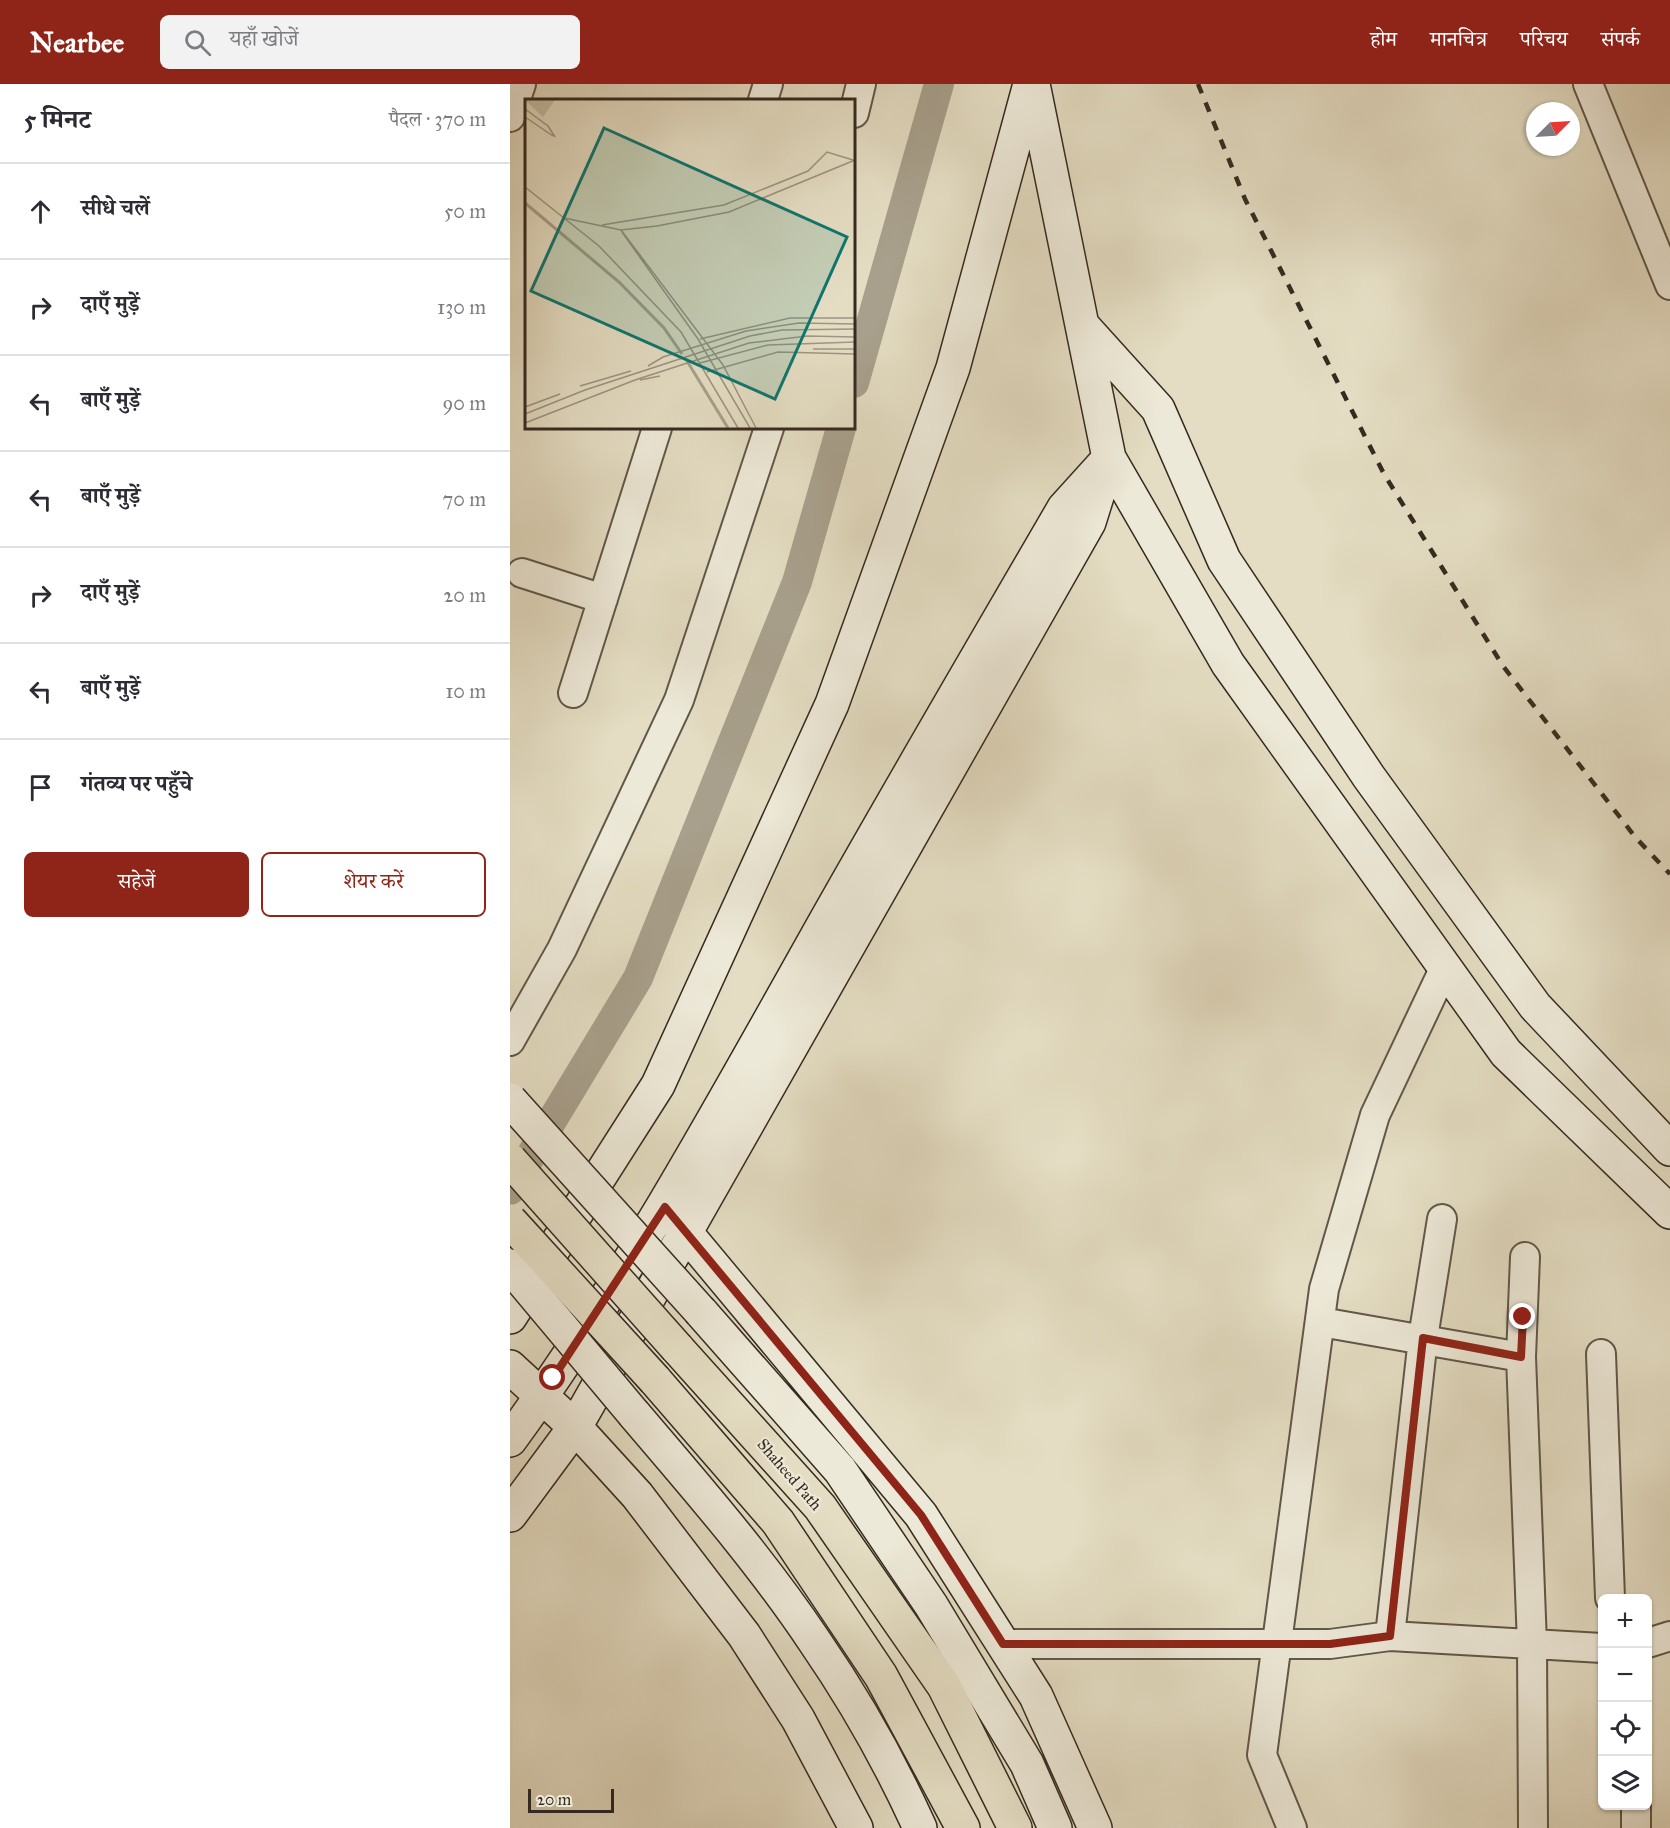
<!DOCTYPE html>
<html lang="hi">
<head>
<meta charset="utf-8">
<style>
	body { margin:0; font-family:"IM FELL Great Primer","Noto Serif Devanagari",serif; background:#f2f2f3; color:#2b2b33 }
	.controls { position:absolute; right:18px; bottom:18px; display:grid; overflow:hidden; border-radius:9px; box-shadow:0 2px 4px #0004 }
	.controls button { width:54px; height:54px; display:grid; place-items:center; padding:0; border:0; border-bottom:2px solid #e1e1e2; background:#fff; color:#2b2b33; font:30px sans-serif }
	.compass { position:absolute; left:1016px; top:18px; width:54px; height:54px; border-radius:50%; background:#fff; box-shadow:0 2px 4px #0004; rotate:66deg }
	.scale { position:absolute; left:18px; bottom:15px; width:86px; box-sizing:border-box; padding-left:6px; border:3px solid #352a20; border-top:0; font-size:16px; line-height:21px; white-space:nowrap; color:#352a20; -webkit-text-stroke:4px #ede9d8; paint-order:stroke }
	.stop { position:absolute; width:18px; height:18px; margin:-14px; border:4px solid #8f2418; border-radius:50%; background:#fff }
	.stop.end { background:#8f2418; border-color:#fff; box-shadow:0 2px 6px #0008 }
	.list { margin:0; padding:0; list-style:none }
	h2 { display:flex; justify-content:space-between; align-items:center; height:78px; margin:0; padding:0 24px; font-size:26px }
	h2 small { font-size:20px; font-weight:400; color:#7c7c81 }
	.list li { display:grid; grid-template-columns:39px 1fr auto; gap:18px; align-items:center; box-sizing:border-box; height:96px; padding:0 24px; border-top:2px solid #e1e1e2 }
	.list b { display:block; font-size:22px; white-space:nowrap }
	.list em { font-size:20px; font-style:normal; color:#7c7c81 }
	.actions { display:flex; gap:12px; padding:18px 24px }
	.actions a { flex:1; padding:14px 0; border:2px solid #8f2418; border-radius:9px; text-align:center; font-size:21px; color:#8f2418 }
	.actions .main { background:#8f2418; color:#fff }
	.icon { flex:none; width:33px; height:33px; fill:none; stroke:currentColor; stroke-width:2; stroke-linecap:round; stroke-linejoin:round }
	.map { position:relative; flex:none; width:1160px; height:1744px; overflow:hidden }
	header { display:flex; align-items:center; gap:36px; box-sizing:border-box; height:84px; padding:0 30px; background:#8f2418; color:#fff }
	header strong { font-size:28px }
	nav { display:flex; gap:33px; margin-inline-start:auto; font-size:21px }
	.search { width:420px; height:54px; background:#f2f2f3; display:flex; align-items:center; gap:15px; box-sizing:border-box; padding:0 21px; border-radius:9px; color:#7c7c81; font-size:22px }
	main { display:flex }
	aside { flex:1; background:#fff }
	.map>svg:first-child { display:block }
</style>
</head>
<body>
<header>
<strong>Nearbee</strong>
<div class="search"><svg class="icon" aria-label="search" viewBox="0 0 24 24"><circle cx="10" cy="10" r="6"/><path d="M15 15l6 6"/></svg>यहाँ खोजें</div>
<nav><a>होम</a><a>मानचित्र</a><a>परिचय</a><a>संपर्क</a></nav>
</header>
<main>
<aside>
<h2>5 मिनट<small>पैदल · 370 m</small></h2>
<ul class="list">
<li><svg class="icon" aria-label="ahead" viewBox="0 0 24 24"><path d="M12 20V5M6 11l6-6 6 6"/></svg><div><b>सीधे चलें</b></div><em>50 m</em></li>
<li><svg class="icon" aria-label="right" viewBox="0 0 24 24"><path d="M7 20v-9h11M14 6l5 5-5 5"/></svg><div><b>दाएँ मुड़ें</b></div><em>130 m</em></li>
<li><svg class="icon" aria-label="left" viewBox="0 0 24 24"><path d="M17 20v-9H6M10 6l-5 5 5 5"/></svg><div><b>बाएँ मुड़ें</b></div><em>90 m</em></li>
<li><svg class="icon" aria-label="left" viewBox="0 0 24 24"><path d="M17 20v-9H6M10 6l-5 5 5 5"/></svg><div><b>बाएँ मुड़ें</b></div><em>70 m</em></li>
<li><svg class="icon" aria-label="right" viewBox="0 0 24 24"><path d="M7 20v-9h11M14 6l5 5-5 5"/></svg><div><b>दाएँ मुड़ें</b></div><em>20 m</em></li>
<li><svg class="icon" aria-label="left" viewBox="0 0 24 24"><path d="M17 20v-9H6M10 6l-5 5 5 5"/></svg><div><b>बाएँ मुड़ें</b></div><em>10 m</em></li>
<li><svg class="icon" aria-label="arrive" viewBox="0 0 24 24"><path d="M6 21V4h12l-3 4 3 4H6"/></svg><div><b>गंतव्य पर पहुँचे</b></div></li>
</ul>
<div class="actions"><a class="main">सहेजें</a><a>शेयर करें</a></div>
</aside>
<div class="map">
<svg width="1160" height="1744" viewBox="0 0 1160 1744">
	<rect width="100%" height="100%" fill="#e4ddc3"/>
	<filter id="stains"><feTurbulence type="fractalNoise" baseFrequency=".00333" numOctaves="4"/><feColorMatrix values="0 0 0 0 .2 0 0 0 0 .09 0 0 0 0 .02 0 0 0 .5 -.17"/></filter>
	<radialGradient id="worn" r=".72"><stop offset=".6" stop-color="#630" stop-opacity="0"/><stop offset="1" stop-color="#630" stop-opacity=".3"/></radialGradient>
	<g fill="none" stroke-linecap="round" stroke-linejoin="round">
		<path stroke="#a8a08c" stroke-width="30" d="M344,299L429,0
			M0,1106L128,894L287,498L331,344"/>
		<g stroke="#615749" stroke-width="32">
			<path id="street" d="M1078,0L1160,201
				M253,16L258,0
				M344,29L351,0
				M0,33L11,0
				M12,489L93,515
				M63,609L147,344
				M0,957L52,865L169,616L259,344
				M811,1238L1011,1273L1022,1560L1023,1744
				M1091,1270L1100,1514
				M1011,1273L1015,1173
				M880,1552L913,1254L932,1135
				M1138,1559L1160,1552
				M493,1560H820L880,1552L1092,1564
				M1126,1722V1744
				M782,1744L752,1671L814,1205L865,1031L935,883"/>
		</g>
		<g stroke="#352a20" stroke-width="36">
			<path id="secondary" d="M523,0L599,374L718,580L996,969L1160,1128
				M573,242L648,325L714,476L859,693L1025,922L1160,1065
				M161,1131L411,1431L526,1612L585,1744
				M191,1228L330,1386L421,1521L517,1680L545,1744
				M0,1233L148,1001L322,620L443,284L520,0
				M0,1283L65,1343L127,1411L234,1551L288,1635L346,1744
				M124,1330C187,1404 251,1477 305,1558C345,1616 381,1680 410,1744
				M0,1356C116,1197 210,1025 306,854C387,710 471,567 554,424L592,382
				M0,1431L65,1343L579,438L599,374"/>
		</g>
		<g stroke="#352a20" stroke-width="36">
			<path id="highway" d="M167,1264L310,1423L434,1602L505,1744
				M145,1296L268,1438L371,1592L453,1744"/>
		</g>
		<use href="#street" stroke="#ede9d8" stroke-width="28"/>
		<use href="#secondary" stroke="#ede9d8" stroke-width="33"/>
		<use href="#highway" stroke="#e4ddc3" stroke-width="33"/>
		<path stroke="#352a20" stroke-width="4.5" stroke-dasharray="10 10" stroke-linecap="butt" d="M688,0L735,115L874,390L993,582L1126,754L1160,790"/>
		<g stroke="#352a20" stroke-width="36" stroke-linecap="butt">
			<path id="secondary-bridge" d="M0,1016L191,1228
				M0,1182L124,1330"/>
		</g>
		<g stroke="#352a20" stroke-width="36" stroke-linecap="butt">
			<path id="highway-bridge" d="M0,1076L167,1264
				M0,1137L145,1296"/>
		</g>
		<use href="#secondary-bridge" stroke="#ede9d8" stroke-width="33"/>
		<use href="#highway-bridge" stroke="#e4ddc3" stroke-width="33"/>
	</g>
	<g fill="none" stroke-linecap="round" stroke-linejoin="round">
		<path stroke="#8f2418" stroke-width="8" d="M43,1294L155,1123L411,1431L493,1560H820L880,1552L913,1254L1011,1273L1013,1233"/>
	</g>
	<g text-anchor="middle" stroke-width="4.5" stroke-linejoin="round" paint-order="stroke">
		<g font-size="16" fill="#352a20" stroke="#ede9d8">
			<text transform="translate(280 1390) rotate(49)" y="6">Shaheed Path</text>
		</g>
	</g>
	<g transform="translate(15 15)">
		<rect width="330" height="330" fill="#e4ddc3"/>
		<path d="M0,1H30L18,18Z" fill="#c6bfa7"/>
		<path fill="none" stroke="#a8a08c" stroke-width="3" d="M0,104L94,183L139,229L157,255M162,262L203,329"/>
		<path fill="none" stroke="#9e9582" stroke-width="1.5" d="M0,10L23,27L30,38M0,18L28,37M0,88L74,147L156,233L213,329M39,119L96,131L132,127L204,113L330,61M77,126L199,106L283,72L302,53L328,61M96,131L198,266L231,329M97,133L173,240L225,329M175,240L265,219H330M288,250H330M175,264L243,246L330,243M123,267L138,258L221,232L274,224L330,225M182,273L253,253L330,255M115,281L135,277M55,287L106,272M0,308L35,295M0,315L60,291L225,237L257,231L330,230M0,324L110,281L224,244L282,237L330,238"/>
		<path fill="#0f766e" fill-opacity="0.15" stroke="#0f766e" stroke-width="3" d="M79,29L322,138L250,300L6,192Z"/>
		<rect width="330" height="330" fill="none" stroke="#352a20" stroke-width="3"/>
	</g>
	<rect width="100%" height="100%" filter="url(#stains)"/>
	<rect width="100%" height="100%" fill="url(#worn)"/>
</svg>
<div class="controls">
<button>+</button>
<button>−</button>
<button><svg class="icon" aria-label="locate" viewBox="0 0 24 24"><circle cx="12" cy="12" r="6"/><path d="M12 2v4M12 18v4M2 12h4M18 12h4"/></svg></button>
<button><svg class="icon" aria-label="layers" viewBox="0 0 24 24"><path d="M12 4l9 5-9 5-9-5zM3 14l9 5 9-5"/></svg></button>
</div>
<svg class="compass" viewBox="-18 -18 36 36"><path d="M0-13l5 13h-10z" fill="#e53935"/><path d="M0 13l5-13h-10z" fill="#7c7c81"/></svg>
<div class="scale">20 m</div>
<div class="stop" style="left:43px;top:1294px"></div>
<div class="stop end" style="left:1013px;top:1233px"></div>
</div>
</main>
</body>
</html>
